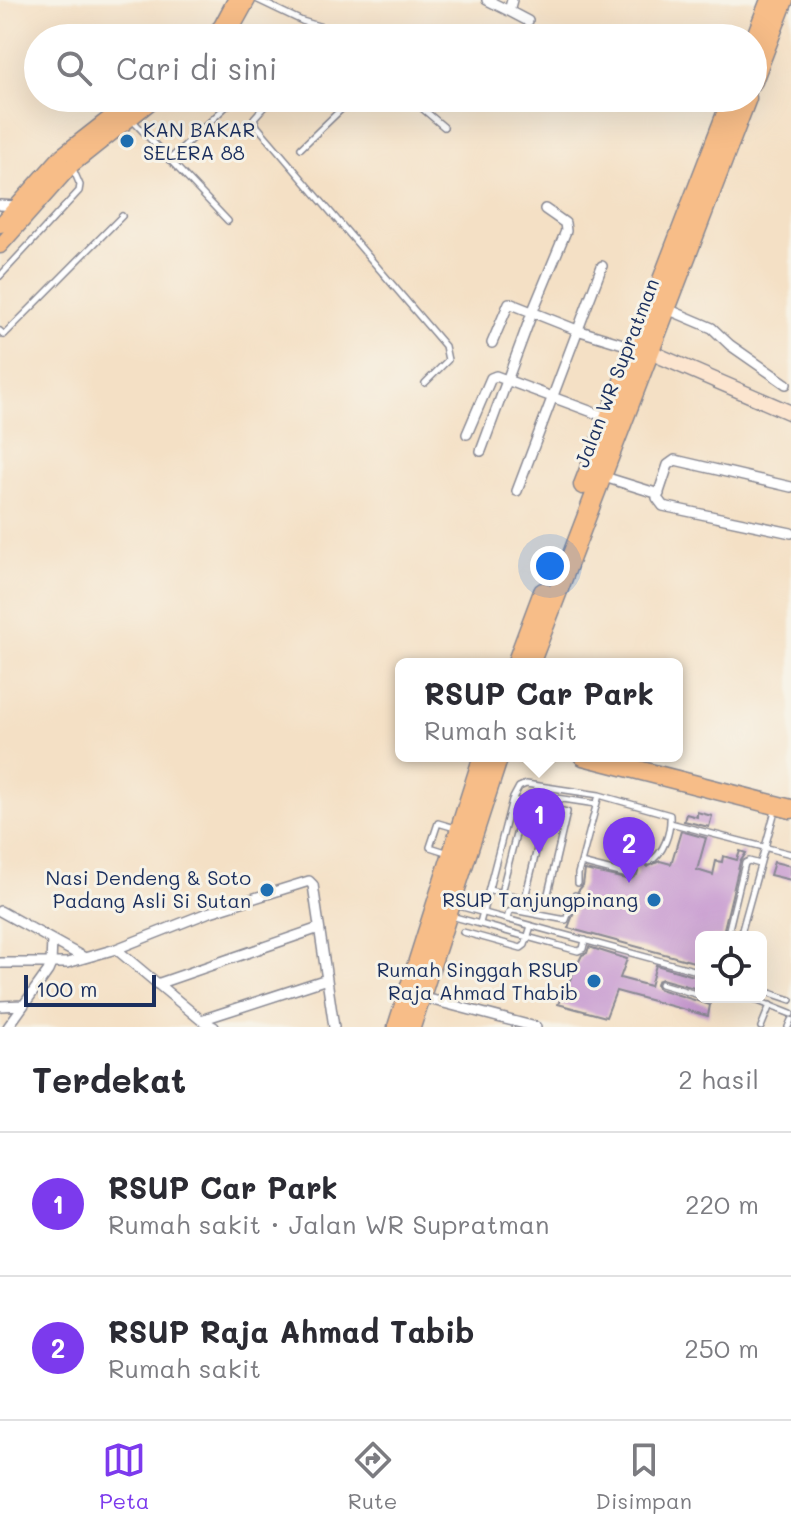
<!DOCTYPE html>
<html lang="id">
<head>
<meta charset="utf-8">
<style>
	body { margin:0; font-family:Mali,sans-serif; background:#f7f7f7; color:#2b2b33 }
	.controls { position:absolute; right:24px; bottom:24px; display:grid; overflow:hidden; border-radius:12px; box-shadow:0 8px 32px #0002 }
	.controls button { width:72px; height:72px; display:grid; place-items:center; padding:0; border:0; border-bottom:2px solid #e1e1e2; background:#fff; color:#2b2b33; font:40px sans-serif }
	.scale { position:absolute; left:24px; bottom:20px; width:132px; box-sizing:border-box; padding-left:8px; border:4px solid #1b2f5e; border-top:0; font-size:22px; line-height:28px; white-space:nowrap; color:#1b2f5e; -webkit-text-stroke:6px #f7f3e8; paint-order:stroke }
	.you { position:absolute; left:550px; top:566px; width:28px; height:28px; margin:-20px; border:6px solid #fff; border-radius:50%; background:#1a73e8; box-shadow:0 0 0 12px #1a73e833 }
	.badge { display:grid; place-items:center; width:52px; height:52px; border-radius:50%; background:#7c3aed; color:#fff; font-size:26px; font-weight:700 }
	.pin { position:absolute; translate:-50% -66px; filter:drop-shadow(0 2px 4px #0008) }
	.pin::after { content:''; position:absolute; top:42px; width:28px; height:24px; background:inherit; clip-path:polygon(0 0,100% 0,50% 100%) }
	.popup { position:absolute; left:395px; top:658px; width:288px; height:104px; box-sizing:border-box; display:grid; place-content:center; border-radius:12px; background:#fff; filter:drop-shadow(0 2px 6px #0005); font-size:26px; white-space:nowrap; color:#7c7c81 }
	.popup b { font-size:30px; color:#2b2b33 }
	.popup::after { content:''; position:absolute; left:50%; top:100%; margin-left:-16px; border:16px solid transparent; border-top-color:#fff }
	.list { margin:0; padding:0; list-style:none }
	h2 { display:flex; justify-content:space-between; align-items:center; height:104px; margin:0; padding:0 32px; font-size:34px }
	h2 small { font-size:26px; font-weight:400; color:#7c7c81 }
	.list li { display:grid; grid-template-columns:52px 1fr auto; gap:24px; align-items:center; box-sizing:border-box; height:144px; padding:0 32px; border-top:2px solid #e1e1e2 }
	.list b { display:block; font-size:30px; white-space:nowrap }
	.list p { margin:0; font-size:26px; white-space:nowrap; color:#7c7c81 }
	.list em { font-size:26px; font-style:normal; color:#7c7c81 }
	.icon { flex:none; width:44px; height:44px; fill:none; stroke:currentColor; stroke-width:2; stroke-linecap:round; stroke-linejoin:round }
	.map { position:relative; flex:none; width:791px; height:1027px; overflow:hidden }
	.search { position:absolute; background:#fff; box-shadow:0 8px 32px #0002; left:24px; right:24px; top:24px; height:88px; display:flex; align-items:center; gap:20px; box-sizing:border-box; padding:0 28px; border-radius:44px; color:#7c7c81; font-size:30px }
	.sheet { height:392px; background:#fff }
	nav { display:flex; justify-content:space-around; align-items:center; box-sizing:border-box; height:112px; border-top:2px solid #e1e1e2; background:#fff; font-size:22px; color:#7c7c81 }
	nav a { display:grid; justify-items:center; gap:4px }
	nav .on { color:#7c3aed }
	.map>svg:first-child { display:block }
</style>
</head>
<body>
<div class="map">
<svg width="791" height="1027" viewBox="0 0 791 1027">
	<rect width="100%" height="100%" fill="#f7f3e8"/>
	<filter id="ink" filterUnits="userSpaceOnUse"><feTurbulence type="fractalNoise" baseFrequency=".0125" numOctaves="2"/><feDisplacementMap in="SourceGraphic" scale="16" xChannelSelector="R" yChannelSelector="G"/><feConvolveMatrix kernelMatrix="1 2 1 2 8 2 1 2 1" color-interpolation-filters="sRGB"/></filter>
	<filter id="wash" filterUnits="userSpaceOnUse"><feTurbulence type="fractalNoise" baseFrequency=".006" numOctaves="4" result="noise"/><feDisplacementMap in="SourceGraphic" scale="32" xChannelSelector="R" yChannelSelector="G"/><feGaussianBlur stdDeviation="1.8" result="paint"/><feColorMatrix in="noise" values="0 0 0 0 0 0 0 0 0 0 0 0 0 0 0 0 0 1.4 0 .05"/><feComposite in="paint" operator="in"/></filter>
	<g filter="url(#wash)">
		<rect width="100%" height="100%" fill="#f4e0c5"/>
		<g id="blocks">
			<path fill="#c494cf" d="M697,812L712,816L709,827L684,821L686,814L697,817Z
				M681,831L706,838L697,870L713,875L716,861L722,862L723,856L737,860L740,851L746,853L740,862L722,937H701V964L568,928L580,897L578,891L583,885L585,870L630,880L637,875L638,871L628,859L641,851L647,867L660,861L671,864Z
				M774,862L791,866V880L770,875Z
				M589,947L627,959L620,978L650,986L656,965L701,978V990L662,979L657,981L656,985L659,989L710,1005L708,1016L616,991L606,1017L558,1004L582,955L587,953Z"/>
		</g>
	</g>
	<g filter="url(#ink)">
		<use href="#blocks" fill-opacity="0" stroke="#888892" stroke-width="2"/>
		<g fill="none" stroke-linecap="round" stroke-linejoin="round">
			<g stroke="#888892" stroke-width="8">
				<path id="lane" d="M258,0L302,21L322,27L339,38
					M326,38L332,31
					M272,98L254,118L257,126L445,346L448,360L425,383
					M410,98L444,127
					M133,121L228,221
					M301,148L353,98
					M169,160L233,100
					M0,276L79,191L80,185L73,169
					M0,331L4,335L122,216
					M670,823L791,854
					M449,853L430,847L438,823L455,828
					M581,863L628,875L633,872
					M578,883V874L599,795L670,815C671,832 664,854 649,862
					M489,890L541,902L547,898L567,812L512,800
					M501,893L524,803L530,794L596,804
					M525,898L547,807
					M455,905L701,972
					M451,916L578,951L583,949L585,940
					M507,919L509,912L513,910L566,920L575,895
					M480,923L512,800L519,787L526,784L599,795
					M463,932L521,948L525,945L531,926
					M727,937L745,863L749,861L760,864
					M740,937L775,811
					M661,984L706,997
					M761,990L791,1000
					M748,997L791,1014
					M761,1027L770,1005
					M788,1027L791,1020"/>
			</g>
			<g stroke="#888892" stroke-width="12">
				<path id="street" d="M487,0L509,11L512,0
					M509,11L528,21
					M0,205L17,206
					M665,308L712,328L730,345L786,384
					M492,343L509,303L577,330L636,348
					M467,434L491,378L496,376L611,419
					M481,451L532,313L566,231L565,223L545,209
					M601,476L659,494
					M791,487L675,460L668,465L657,498L663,506L791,533
					M517,491L602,266
					M0,911L83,957
					M116,949L201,1020L214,1027
					M0,963H67L116,949L207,913L309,881L313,885L334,1027
					M157,984L319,928
					M421,997L536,1027
					M0,1006L23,1005
					M201,1020L327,979
					M8,1027L48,971L51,964L52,940"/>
			</g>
			<g stroke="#888892" stroke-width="17">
				<path id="secondary" d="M650,352L791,413"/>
			</g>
			<g stroke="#888892" stroke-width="17">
				<path id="primary" d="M210,38L221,26L235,0
					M227,38L248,0
					M0,225L62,155L135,98
					M0,246L72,165L156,98"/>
			</g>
			<g stroke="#888892" stroke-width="21">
				<path id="highway" d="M753,44L770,0
					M753,81L784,0
					M583,485L732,98
					M516,664L543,592
					M530,664L747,98
					M583,756L791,809
					M397,1027L483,756
					M411,1027L499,756"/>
			</g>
			<use href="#lane" stroke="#fff" stroke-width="5"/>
			<use href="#street" stroke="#fff" stroke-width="9"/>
			<use href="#secondary" stroke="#fce5cf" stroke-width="14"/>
			<use href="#primary" stroke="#f7bd88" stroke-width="14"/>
			<use href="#highway" stroke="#f7bd88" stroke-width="18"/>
		</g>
	</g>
	<g fill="#1f6fb2" stroke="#f7f3e8" stroke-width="3">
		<circle cx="127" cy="141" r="8"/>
		<circle cx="267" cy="890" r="8"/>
		<circle cx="654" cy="900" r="8"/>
		<circle cx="594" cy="981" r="8"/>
	</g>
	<g text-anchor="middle" stroke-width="6" stroke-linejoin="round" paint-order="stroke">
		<g font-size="20" fill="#1b2f5e" stroke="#f7f3e8" text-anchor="end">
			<text x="143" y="137" text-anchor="start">KAN BAKAR<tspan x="143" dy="23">SELERA 88</tspan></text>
			<text x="251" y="885">Nasi Dendeng &amp; Soto<tspan x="251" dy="23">Padang Asli Si Sutan</tspan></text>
			<text x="638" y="907">RSUP Tanjungpinang</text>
			<text x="578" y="977">Rumah Singgah RSUP<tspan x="578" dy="23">Raja Ahmad Thabib</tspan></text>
		</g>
		<g font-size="20" fill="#1b2f5e" stroke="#f7f3e8">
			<text transform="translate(617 373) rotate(-69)" y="7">Jalan WR Supratman</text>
		</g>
	</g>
</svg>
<div class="controls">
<button><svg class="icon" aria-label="locate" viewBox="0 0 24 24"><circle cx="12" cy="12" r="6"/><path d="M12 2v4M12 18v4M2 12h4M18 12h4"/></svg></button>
</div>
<div class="scale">100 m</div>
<div class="you"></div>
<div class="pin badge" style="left:539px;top:854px">1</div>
<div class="popup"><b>RSUP Car Park</b>Rumah sakit</div>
<div class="pin badge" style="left:629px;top:883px">2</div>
<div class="search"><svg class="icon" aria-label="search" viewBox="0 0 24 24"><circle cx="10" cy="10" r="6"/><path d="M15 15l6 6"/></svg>Cari di sini</div>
</div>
<section class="sheet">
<h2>Terdekat<small>2 hasil</small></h2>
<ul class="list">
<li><span class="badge">1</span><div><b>RSUP Car Park</b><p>Rumah sakit · Jalan WR Supratman</p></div><em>220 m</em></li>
<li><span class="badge">2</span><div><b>RSUP Raja Ahmad Tabib</b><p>Rumah sakit</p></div><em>250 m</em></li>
</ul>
</section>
<nav>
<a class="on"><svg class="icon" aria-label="map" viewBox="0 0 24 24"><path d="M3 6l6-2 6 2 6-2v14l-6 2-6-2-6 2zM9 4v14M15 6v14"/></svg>Peta</a>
<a><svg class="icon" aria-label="directions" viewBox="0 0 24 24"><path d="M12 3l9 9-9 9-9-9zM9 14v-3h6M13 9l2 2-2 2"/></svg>Rute</a>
<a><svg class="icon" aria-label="saved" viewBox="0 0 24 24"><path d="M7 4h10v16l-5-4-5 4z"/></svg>Disimpan</a>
</nav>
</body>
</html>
